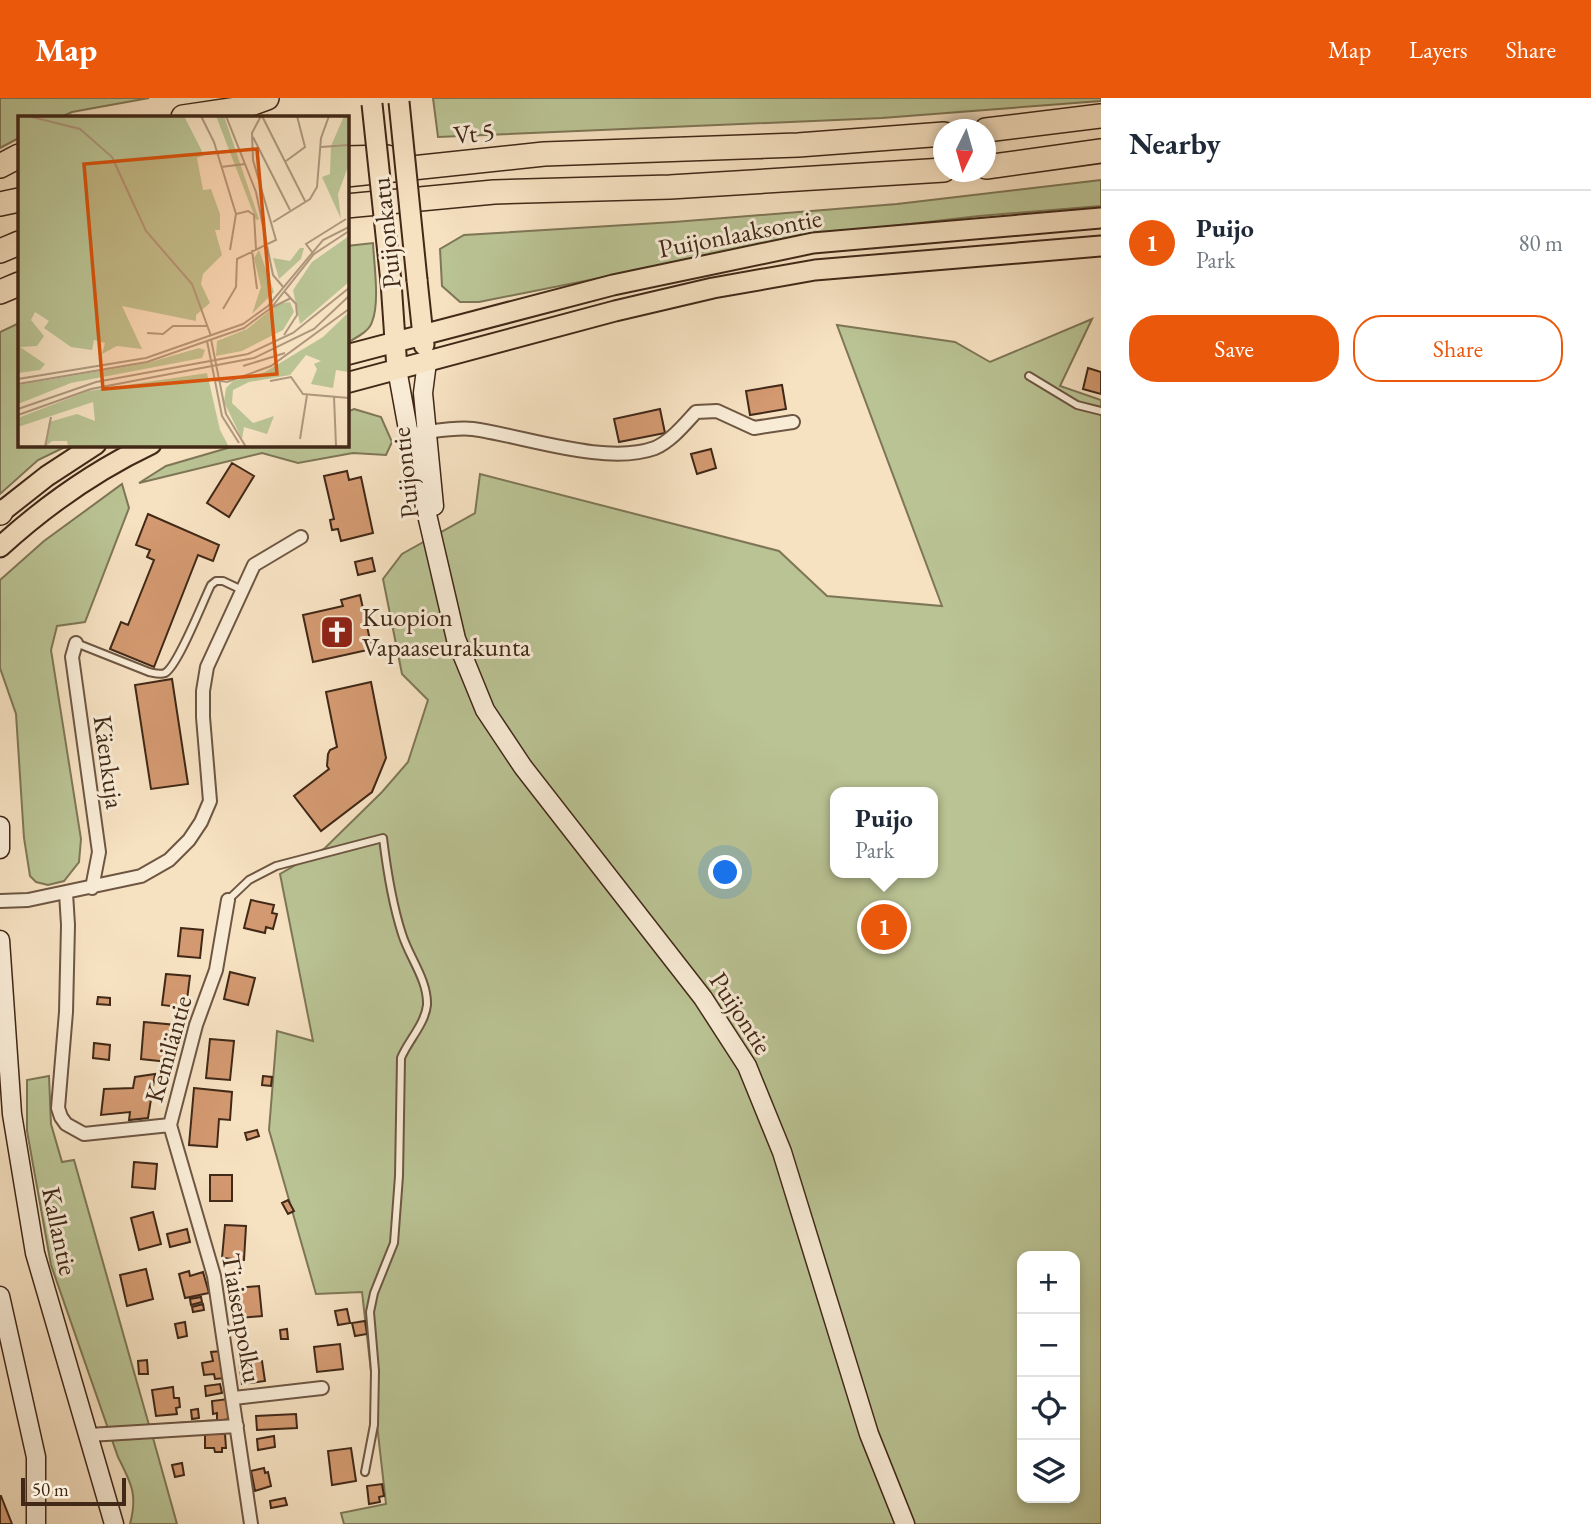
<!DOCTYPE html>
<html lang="en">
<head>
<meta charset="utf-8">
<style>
	body { margin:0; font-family:"EB Garamond",serif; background:#f2f2f3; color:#1f2937 }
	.controls { position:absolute; right:21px; bottom:21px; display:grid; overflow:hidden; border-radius:14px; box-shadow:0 4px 10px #0003 }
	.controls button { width:63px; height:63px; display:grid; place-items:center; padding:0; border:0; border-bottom:2px solid #e0e1e3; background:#fff; color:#1f2937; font:35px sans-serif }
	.compass { position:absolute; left:933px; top:21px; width:63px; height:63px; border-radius:50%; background:#fff; box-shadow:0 4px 10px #0003; rotate:185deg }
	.scale { position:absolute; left:21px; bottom:18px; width:105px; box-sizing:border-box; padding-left:7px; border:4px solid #412817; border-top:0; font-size:19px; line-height:24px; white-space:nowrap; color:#412817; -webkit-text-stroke:5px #f9ecd7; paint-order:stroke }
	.you { position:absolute; left:726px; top:775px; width:24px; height:24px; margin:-18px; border:5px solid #fff; border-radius:50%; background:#1a73e8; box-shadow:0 0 0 10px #1a73e833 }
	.badge { display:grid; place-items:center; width:46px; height:46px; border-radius:50%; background:#ea580c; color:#fff; font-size:23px; font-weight:700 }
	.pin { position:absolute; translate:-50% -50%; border:4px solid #fff; box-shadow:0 2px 7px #0006 }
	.popup { position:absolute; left:830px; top:689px; width:108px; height:91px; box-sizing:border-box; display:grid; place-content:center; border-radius:14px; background:#fff; filter:drop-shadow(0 2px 5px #0005); font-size:23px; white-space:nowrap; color:#747a83 }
	.popup b { font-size:26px; color:#1f2937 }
	.popup::after { content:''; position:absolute; left:50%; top:100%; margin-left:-14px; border:14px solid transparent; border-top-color:#fff }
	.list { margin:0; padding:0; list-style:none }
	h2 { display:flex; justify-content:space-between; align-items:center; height:91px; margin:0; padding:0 28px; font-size:30px }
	h2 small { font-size:23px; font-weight:400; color:#747a83 }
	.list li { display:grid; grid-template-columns:46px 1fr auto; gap:21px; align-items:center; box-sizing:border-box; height:105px; padding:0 28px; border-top:2px solid #e0e1e3 }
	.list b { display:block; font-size:26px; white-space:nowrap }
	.list p { margin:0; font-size:23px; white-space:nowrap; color:#747a83 }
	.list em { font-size:23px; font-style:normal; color:#747a83 }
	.actions { display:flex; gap:14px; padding:21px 28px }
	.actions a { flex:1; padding:16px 0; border:2px solid #ea580c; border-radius:28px; text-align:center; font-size:24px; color:#ea580c }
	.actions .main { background:#ea580c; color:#fff }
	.icon { flex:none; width:38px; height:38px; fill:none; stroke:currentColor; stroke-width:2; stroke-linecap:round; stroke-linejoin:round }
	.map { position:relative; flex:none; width:1101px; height:1426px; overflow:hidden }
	header { display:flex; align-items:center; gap:42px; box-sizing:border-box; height:98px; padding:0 35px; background:#ea580c; color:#fff }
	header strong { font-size:33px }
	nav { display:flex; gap:38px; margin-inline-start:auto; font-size:24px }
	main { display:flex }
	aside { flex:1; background:#fff }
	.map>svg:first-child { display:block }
</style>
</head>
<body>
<header>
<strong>Map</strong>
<nav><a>Map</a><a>Layers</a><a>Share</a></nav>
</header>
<main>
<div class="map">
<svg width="1101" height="1426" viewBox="0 0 1101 1426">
	<rect width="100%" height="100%" fill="#f6e1c1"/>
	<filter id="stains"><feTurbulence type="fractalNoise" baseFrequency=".00286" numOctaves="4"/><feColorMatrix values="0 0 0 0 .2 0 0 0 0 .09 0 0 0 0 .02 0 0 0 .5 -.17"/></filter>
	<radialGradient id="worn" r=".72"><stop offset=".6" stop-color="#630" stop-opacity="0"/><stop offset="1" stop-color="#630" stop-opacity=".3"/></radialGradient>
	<path fill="#bac394" stroke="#7e7656" stroke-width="2" fill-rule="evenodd" d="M0,0H149L72,14L61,19H19V40L0,50Z
		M433,0H1101V3L882,20L438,39Z
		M1101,82V108L979,118L815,137L479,204H460L442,188L440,151L464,137L674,124L897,106Z
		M373,145C374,167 380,204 372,224C369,234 355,240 347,245V148Z
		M1092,221L1060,288L1101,302V1426H344L341,1415L386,1406L362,1194L316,1196L269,1032L277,933L313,943L280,776L325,750L382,694L408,664L428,602L402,576L383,481L402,456L475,415L480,376L779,453L827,498L942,508L837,227L955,244L990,264ZM835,694H933V775H835ZM1022,1158H1075V1400H1022Z
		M19,225V346L69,347L38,362L0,396V234Z
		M354,311L381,319L392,344L386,357L353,355L298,365L262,355L139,385L166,368L238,347L346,346L347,314Z
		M122,386L129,410L85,524L57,528L51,552L81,741L79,764L64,783L48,787L36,784L30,778L24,740L16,616L0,570V482L44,443Z
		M49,978L51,1026L62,1064L74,1062L149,1327L230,1321L231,1333L153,1340L177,1426H130C138,1396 131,1385 118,1359L51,1167L27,1033V982Z"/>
	<path fill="#d39970" stroke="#412817" stroke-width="2" d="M1088,270L1101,274V296L1083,291Z
		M782,287L786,311L750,317L746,293Z
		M660,311L665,335L619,344L614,321Z
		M711,351L716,370L697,376L691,356Z
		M232,365L254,378L229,419L207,405Z
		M347,373L349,382L361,379L373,435L341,443L338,431L332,432L330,422L334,421L324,378Z
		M148,416L219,447L213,463L198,457L154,569L110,551L121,524L128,527L154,462L147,459L150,452L136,447Z
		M372,460L375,473L358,477L355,464Z
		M360,497L372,551L313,564L303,517L343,508L341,502Z
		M172,581L188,686L151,691L135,587Z
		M371,584L386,660L372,694L321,733L294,698L329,671L327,668L328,656L330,652L337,649L326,594Z
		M251,802L274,807L272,815L277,816L273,831L266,829L265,835L244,830Z
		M181,830L203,832L200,860L178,858Z
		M230,874L255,880L248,907L224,901Z
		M166,876L190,878L186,910L162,907Z
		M98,899L110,900V907L97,906Z
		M144,924L177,927L175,956L169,955L168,964L141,961Z
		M210,941L234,943L230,982L206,980Z
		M94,945L110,947L109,962L93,960Z
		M155,976L148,1020L129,1022L130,1014L101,1017L104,991L133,990L135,979Z
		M263,978L272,979L271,988L262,987Z
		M194,990L232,994L230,1022L219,1021L217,1049L189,1047Z
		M257,1032L259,1038L247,1042L245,1035Z
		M134,1064L157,1066L155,1091L132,1089Z
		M210,1077H232V1103H210Z
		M288,1102L294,1113L288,1116L282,1105Z
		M153,1114L161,1146L139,1152L131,1120Z
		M225,1127L246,1128L244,1162L222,1160Z
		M187,1131L190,1144L170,1149L167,1136Z
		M146,1171L153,1201L127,1208L120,1177Z
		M189,1173L190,1178L203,1174L209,1195L185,1200L179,1176Z
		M259,1188L262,1218L240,1220L237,1190Z
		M201,1199L202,1204L191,1207L190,1201Z
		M203,1206L204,1212L193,1214L192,1209Z
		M347,1211L350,1225L338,1227L335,1213Z
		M365,1223L367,1236L355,1238L352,1225Z
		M185,1224L187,1238L178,1240L175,1226Z
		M287,1231L288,1241H281L280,1232Z
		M340,1246L343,1271L317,1274L314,1249Z
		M221,1253L225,1280L215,1281L214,1276L204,1277L202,1265L213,1263L211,1254Z
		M147,1262L148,1276H139L138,1263Z
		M262,1263L265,1283L242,1286L239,1265Z
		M220,1286L222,1295L206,1298L205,1288Z
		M173,1289L174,1300H179L180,1309L176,1310L177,1316L156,1318L152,1292Z
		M228,1301L230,1321L217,1323V1315L213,1316L212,1303Z
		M198,1311L199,1320L192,1321L191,1312Z
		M296,1316L297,1330L257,1332L256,1318Z
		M205,1336H225L226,1350H222V1354H215L214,1350H205Z
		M274,1338L275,1349L258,1352L257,1341Z
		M351,1350L356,1383L332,1387L328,1353Z
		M182,1365L184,1377L175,1379L172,1367Z
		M264,1370L265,1375L268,1374L271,1388L255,1393L251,1373Z
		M382,1386L384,1398L379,1399L380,1404L369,1406L367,1388Z
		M0,1398H1L12,1426H0Z
		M285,1400L287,1407L271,1410L270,1403Z"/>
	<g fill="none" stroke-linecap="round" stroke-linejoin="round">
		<g stroke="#6e5642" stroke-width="10">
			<path id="lane" d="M1029,278L1077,307L1101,313
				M76,545L149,574C154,575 160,577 165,575C178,568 203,503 211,487L216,483H223L242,492
				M228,802L249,782L276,768L383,740C387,773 392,805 402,836C409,859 428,882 427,907C425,926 408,943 401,960L399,1078L394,1145L374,1195L370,1214L375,1273L374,1327L365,1374"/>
		</g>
		<g stroke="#6e5642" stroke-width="16">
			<path id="street" d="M419,335C436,333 456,329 473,331C524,338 606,368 655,350C671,343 684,327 696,314L717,313L754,330L793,324
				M76,545L72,559L99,754L92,790
				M66,795L68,827L66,914L58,1010L61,1019L66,1026L84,1036L170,1027L196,927L216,872L228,802
				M0,803L28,802L141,778L169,762L189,742L201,724L210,703L203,619V593L207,569L254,467L301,439
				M170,1027L214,1178L251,1426
				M234,1300L322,1290
				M89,1337L237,1328"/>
		</g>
		<g stroke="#412817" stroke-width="21">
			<path id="secondary" d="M427,264L423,295L434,408
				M397,271L411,348L456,541L485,612L523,669L703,900L747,968L782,1054L869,1336L905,1426
				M0,728V751
				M0,842L12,1016L35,1155L114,1426
				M0,1198L36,1359V1426"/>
		</g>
		<g stroke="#412817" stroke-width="23">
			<path id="primary" d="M417,182L424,247
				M391,184L397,271
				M346,257L613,187L813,145L1101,120
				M346,285L615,213L713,190L815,172L1101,148
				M0,415L47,378L96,346
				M0,449C45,408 96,372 151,346"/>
		</g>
		<g stroke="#412817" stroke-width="26">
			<path id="highway" d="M183,19L237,11L267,0
				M986,32L1101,18
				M346,60L387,59
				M0,68L19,58
				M986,69L1101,53
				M346,77L544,56L798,47L944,36
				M0,106L19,102
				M346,108L494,94L670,89L944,72
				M0,153L19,145
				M0,194L19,186
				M0,415L1,414"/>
		</g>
		<use href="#lane" stroke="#f9ecd7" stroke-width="6"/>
		<use href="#street" stroke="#f9ecd7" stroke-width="12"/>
		<use href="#secondary" stroke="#f9ecd7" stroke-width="18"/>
		<use href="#primary" stroke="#f6e1c1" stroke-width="19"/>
		<use href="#highway" stroke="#f6e1c1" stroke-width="23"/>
		<g stroke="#412817" stroke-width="23" stroke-linecap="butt">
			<path id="primary-bridge" d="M399,4L417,182
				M372,6L391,184"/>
		</g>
		<use href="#primary-bridge" stroke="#f6e1c1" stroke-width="19"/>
	</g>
	<defs>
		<g id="church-square" transform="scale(1.75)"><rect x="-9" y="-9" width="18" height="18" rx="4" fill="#8f2418" stroke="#f9ecd7"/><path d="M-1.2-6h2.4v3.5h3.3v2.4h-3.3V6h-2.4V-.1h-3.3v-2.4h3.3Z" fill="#fff"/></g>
	</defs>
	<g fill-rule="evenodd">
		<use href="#church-square" x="337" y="534"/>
	</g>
	<g text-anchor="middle" stroke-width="6" stroke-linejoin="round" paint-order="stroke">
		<g font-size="26" fill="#412817" stroke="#f9ecd7">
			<text transform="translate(474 35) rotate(-6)" y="9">Vt 5</text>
			<text transform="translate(386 135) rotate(-96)" y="9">Puijonkatu</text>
			<text transform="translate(740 135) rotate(-11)" y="9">Puijonlaaksontie</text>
			<text transform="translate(405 375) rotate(-96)" y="9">Puijontie</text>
			<text transform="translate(109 664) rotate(82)" y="9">Käenkuja</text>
			<text transform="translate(741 915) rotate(57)" y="9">Puijontie</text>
			<text transform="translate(168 951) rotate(-74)" y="9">Kemiläntie</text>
			<text transform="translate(60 1133) rotate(78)" y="9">Kallantie</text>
			<text transform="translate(242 1220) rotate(80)" y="9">Tiaisenpolku</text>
		</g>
		<g font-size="26" fill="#412817" stroke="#f9ecd7" text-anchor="start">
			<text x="362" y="528">Kuopion<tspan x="362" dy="30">Vapaaseurakunta</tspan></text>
		</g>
	</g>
	<g transform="translate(18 18)">
		<rect width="331" height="331" fill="#f6e1c1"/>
		<path d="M0,0H166L186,39L179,42L185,74L193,73L202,98V114H197L204,139L185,158L183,168L192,187L178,199V205L104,190L124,233L99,230L84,238L87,227L76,224L74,234L53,231L26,212L31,205L17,196L13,204L26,220L19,230L2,231L27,248L22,254L0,257ZM198,0H206L241,103L238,104ZM326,0H331V48L320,78L323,103L304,61L312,58L313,30ZM331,120V166L282,208L275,174L294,146ZM282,132H286L283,143L261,163L255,142L272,145ZM241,134L256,176L234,198L243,171L236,142ZM272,186L276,196L265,214L224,235L198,240L199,225L229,213L260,188ZM331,196V256L318,254L315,272L293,268L299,253L296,248L303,245L288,239L272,259L231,266L215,274L214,287L235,307L256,300L249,318L226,311L224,323L206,286L208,272L215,265L247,256L305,221ZM181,232L187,234L184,242L53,267L0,288V269L129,247ZM189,257L202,314L211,331H50L49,325H34L27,331L31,306L59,298L77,305L75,286L0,311V302L70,275Z" fill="#bac394"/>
		<path fill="none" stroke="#ae977d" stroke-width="2" d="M10,0L62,13L94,41L128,115L174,168L193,220M183,0L196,26L218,98M208,0L238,76L255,159L266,172M244,0L287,85M235,21L272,94M303,31L331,29M268,45L287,31L279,0M203,51L227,48M255,106L292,83L299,71L303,22L311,0M212,134L218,98L230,95L236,99L238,133M234,134L239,173M294,136L288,128L328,103M253,192L273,182M205,193L218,171L219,143L258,124L235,44L234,17L243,0M129,217L145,218L155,210H190M266,219L279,199L278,188L267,176M193,223L208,298L228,331M189,225L204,300L221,327M225,250L267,237M0,263L128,242L225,208L250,190L305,124L331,111M196,264L209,266L253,250L331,193M252,265L273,261L285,278L331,282M0,268L129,246L226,212L253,192L296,138L331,115M316,281L318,330M0,293L78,266L230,238L275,217L331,172M0,299L73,273L236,242L296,213L331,180M282,323L289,279M27,331L33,301"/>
		<path fill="#d7540d" fill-opacity="0.15" stroke="#d7540d" stroke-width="3.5" d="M239,33L259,258L85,273L66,48Z"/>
		<rect width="331" height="331" fill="none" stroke="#412817" stroke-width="3.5"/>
	</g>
	<rect width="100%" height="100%" filter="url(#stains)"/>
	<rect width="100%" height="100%" fill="url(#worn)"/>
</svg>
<div class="controls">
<button>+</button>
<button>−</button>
<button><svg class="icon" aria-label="locate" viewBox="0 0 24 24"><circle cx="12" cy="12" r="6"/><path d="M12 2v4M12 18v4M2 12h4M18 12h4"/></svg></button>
<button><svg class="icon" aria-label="layers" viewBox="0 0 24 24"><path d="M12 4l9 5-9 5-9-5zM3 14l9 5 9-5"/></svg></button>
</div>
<svg class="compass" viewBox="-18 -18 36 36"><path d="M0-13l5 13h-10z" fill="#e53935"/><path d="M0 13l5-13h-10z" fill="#747a83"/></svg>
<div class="scale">50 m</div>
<div class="you"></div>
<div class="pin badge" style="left:884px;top:829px">1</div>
<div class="popup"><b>Puijo</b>Park</div>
</div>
<aside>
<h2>Nearby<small></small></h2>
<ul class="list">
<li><span class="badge">1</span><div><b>Puijo</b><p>Park</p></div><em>80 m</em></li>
</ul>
<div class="actions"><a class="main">Save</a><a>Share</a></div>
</aside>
</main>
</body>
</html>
